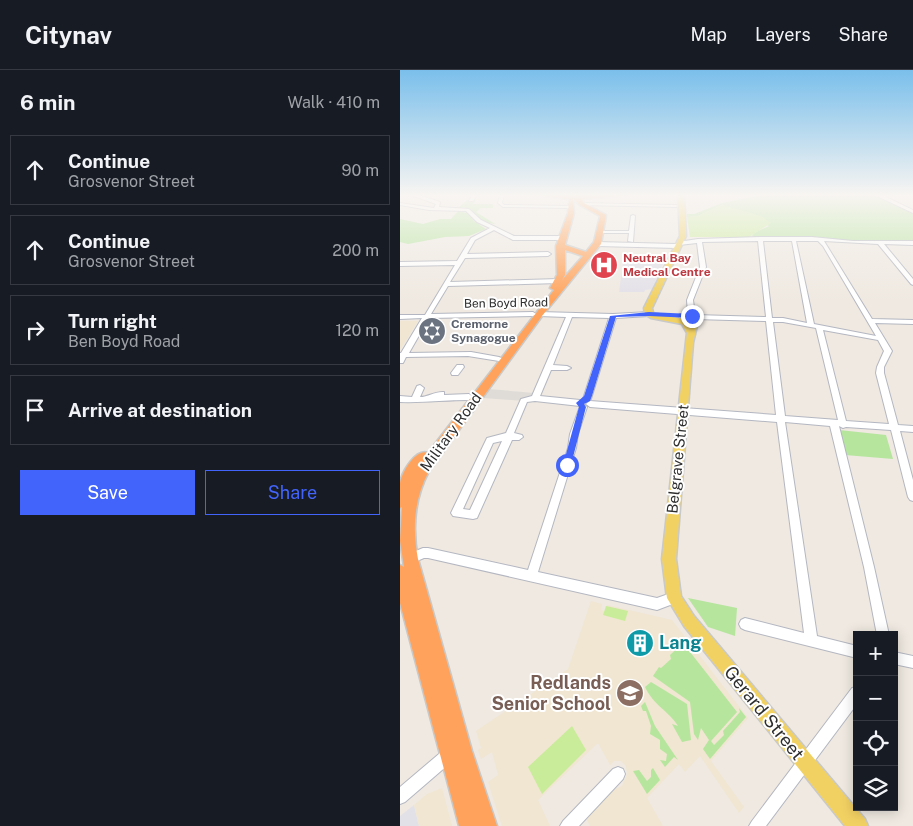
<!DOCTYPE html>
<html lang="en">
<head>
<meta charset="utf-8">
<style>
	body { margin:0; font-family:"Public Sans",sans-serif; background:#242831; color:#f1f3f6 }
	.controls { position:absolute; right:15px; bottom:15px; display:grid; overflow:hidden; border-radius:0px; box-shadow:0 2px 12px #0003 }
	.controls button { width:45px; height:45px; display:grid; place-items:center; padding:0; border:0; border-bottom:1px solid #363941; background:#171b24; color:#f1f3f6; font:25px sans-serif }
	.stop { position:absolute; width:15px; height:15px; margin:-11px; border:4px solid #4264fb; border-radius:50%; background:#fff }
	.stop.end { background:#4264fb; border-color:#fff; box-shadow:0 1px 5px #0008 }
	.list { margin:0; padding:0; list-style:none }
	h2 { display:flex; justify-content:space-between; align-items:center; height:65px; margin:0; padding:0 20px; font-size:21px }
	h2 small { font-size:16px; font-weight:400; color:#9ea1a6 }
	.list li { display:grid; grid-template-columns:32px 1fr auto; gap:15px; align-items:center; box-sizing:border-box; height:70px; margin:0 10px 10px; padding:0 10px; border:1px solid #363941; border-radius:0px }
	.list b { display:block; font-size:19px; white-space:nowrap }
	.list p { margin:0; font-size:16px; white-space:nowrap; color:#9ea1a6 }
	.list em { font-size:16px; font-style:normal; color:#9ea1a6 }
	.actions { display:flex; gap:10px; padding:15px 20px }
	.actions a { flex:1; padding:11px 0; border:1px solid #4264fb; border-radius:0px; text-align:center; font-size:18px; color:#4264fb }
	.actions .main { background:#4264fb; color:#fff }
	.icon { flex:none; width:28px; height:28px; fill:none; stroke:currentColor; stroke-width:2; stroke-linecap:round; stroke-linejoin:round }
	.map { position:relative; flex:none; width:513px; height:756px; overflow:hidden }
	header { display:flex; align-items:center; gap:30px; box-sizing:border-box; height:70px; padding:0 25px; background:#171b24; border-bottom:1px solid #363941 }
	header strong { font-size:24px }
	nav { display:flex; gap:28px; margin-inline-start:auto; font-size:18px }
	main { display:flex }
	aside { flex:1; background:#171b24 }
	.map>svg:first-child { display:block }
</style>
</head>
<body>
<header>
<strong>Citynav</strong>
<nav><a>Map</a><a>Layers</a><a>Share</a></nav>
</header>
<main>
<aside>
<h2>6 min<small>Walk · 410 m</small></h2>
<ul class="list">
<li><svg class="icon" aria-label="ahead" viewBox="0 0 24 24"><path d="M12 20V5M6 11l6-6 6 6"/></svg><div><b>Continue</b><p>Grosvenor Street</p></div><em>90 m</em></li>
<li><svg class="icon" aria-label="ahead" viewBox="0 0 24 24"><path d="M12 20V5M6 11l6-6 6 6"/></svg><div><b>Continue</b><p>Grosvenor Street</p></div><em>200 m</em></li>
<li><svg class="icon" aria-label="right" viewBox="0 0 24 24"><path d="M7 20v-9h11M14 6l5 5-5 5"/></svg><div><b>Turn right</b><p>Ben Boyd Road</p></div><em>120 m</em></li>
<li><svg class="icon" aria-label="arrive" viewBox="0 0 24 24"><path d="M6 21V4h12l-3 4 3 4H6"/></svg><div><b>Arrive at destination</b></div></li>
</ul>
<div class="actions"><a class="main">Save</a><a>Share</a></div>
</aside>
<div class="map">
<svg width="513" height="756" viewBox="0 0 513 756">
	<rect width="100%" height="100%" fill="#efe9e1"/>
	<path fill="#e3e1e8" d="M227,189L242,191L265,189L252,219L245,220L244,222H219L223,193Z
		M14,735L19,756H0V746Z"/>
	<path fill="#f0e6d1" d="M0,251H18L0,280Z
		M191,531L202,534L201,540L205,541L207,535L272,550L348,648L311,691L344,737L339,743L300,686L285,702L279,694L247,728L263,756H190L186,748L215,719L222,716L227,704L226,696L221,691H214L210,695L198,673L138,730L150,756H102L88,712L98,705L92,682L81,689L78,680L81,678L76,661L168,599Z
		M42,718L52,756H19L14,735L27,724Z"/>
	<path fill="#b6e59e" d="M363,125H476L513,143V172L357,168L352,166L354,163L369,156L322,135L298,146L287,147V144H294L322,133Z
		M67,130H76L73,134H93V138H81L76,142L95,154L83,152L68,139L41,137H59Z
		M58,141L67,143L74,151L86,159L69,166L45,167L8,174L0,172V149L23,154L40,149H51Z
		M439,360L486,365L493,389L445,385Z
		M288,528L337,538L335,566L308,557Z
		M283,573L337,642L311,671L314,675L324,665L323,661L340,642L339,638L346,647L310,689L303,679L309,670L301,658L298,670L294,664L290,632L253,606L259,597L261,598L271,589L270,585Z
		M251,612L287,634L291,670L282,672L272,654L278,656C269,641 254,636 245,617Z
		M245,632L255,656L278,690L274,687L265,697L260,690L266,691L267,684L260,679V670L250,664L251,656L246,641H243L241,636Z
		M253,698L260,710L247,724L233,701L239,700L247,711L251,707V700Z"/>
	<path fill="#c9ec9a" d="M322,135L361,146L371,153L349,167H290L287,147L298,146Z
		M206,536L228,541L225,551L203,545Z
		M172,656L186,680L142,724L128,697Z"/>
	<path fill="#dfdcd8" d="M89,319L134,323L124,331L83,328Z"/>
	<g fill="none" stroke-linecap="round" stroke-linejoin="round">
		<g stroke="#b4b7c1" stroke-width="2">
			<path id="minor" d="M11,125H19L40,132L39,137L69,139L81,150L114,166H162L165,168L162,170H113L94,160L75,170L67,184L148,182L151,184L148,186L65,188L50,212L159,209L162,211L159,213L48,216L31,244L133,242L136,244L139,242L213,244L249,242L252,244L249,246L216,248L191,329L187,332L183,329L209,248L172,247L153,295L167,296L171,298L167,300H151L140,326L180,330L183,331V334L187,337L178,364L176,378L138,502L257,528L274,522L278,524L280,528L278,532L257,540L28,488H24L10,494L6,493L5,489L6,485L23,478H28L128,500L168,378L170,364L180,336L135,331L127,332L114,363L122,365L123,367L119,370H112L77,448L73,449L53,446L51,443L87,368L106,363L121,329L132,326L166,247L139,246L136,244L133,246L29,248L9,283L71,282L99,287L103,289L99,291L68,286L6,287L3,293H0V283H1L22,248L0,249V245H25L55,195L0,196V192L57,191L71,168L90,158L77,152L66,141L29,140L0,135V133L34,138L36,134ZM102,371L70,440L63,439L93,373Z
				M72,125H77L73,131H69Z
				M100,125H104L102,133L104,135L171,136L173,137L171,138L103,137L98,133Z
				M475,125H482L513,140V143Z
				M182,133L276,135L278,136L276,137L180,135Z
				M233,145L235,146L233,172L228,171L229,163H201L199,162L201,161H229L231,146Z
				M360,167H412L453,171H513V175L484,174L513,209V215L511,214L478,174L424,171L472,249L513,250V254L475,253L492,281L484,297V303L498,355L513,356V362L500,361L513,410V431L510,430L508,427L491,360L446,357L443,358L439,356L474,497L489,565H477L464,497L430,356L385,352L417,566L457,576V588L345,560L341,558L339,554L341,550L345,548L404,563L377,352L190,337L186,334L190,331L376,345L366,251L295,249V251L292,253L290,252L289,248H280L277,246L280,244H288L287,230L300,197L297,173L279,175L277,178L197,176L194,174L197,172L276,174L278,172L298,169ZM358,171L366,247L295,245L293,230L306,197L302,172ZM363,171H392L407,253L383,248H372ZM396,171H418L423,176L476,266L414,254ZM373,252H383L416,258L438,350L385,346ZM423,260L478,270L484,281L477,297L476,303L489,354L446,351Z
				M57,295H63L64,297L58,305H52L51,303Z
				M20,315L24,318L20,327C28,327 36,321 44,322V325L69,324L73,327L69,330C45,330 23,333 0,332V326L12,327L17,316Z
				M494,582L513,586V598L494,594Z
				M457,617V634L366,756H349L352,751L452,618Z
				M51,676L56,678L58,683L56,688L5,732L0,734V717L46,678Z
				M218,697L223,699L225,704L223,709L179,756H160L163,751L213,699Z"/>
		</g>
		<g stroke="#c9c9c9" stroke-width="3">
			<path id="major" d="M278,125H284L286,166L252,238L253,243L287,250L294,248L297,256L293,273L276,489L281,526L294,546L465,749L468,756H445L284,556L267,528L262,489L287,263L282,254L251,248L245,244L244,238L280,166Z"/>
		</g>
		<g stroke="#c9c9c9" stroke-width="3">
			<path id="highway" d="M136,125H229L182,129L184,133L206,145L201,174L142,246L29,401C14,429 12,458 18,489L72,681L97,756H59L0,533V495L4,497L0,471L2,437L0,438C0,430 0,421 0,413C2,402 16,378 28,383L154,220L150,218L157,205L156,176L168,143L169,129ZM173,129L180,135L200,146L194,172L186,182L165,175L174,143ZM165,180L183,186L162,210L165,205Z"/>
		</g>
		<use href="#minor" fill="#fff" fill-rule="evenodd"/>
		<use href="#major" fill="#f2d163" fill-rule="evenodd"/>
		<use href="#highway" fill="#ffa35c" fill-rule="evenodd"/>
		<g stroke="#c9c9c9" stroke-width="8" stroke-linecap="butt">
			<path id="highway-bridge" d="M178,128L180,125"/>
		</g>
		<use href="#highway-bridge" stroke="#ffa35c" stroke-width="7"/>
	</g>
	<linearGradient id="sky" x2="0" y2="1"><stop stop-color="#7abfeb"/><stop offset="0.54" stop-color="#f8f5f2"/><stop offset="1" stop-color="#f8f5f2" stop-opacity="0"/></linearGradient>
	<rect width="513" height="231" fill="url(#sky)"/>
	<path fill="#4264fb" d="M249,242L292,244L294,246L292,248L249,246L216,247L192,326L190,331L184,334L186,337L171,395L167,399L164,398L163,395L179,337L176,333L184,326L210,246Z"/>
	<defs>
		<g id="hospital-disc" transform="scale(1.4375)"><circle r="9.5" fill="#e0444e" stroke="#fff"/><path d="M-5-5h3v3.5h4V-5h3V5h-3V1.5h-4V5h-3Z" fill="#fff"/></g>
		<g id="synagogue-disc" transform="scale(1.4375)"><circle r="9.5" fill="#6b7280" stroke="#fff"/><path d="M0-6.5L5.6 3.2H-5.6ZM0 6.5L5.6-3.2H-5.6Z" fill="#fff"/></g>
		<g id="building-disc" transform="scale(1.4375)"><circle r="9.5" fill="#0f9aa8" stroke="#fff"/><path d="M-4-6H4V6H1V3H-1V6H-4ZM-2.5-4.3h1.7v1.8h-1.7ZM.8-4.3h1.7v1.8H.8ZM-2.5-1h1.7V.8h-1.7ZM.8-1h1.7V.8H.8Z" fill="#fff"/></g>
		<g id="school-disc" transform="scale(1.4375)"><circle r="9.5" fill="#8d6e63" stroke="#fff"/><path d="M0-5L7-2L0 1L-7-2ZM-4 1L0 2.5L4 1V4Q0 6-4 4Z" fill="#fff"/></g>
	</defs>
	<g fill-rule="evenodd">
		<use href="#hospital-disc" x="204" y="195"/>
		<use href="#synagogue-disc" x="32" y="261"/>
		<use href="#building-disc" x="240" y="573"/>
		<use href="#school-disc" x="230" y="623"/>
	</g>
	<g text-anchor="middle" stroke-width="4" stroke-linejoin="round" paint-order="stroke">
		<g font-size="12" font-weight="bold" fill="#be3a42" stroke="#fff" text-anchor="start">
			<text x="223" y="192">Neutral Bay<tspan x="223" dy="14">Medical Centre</tspan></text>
		</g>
		<g font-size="12" fill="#2e2e2e" stroke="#fff">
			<text transform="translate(106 233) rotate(-1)" y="4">Ben Boyd Road</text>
		</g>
		<g font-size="12" font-weight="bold" fill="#5b616d" stroke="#fff" text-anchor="start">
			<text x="51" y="258">Cremorne<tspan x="51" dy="14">Synagogue</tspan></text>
		</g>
		<g font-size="15" fill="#2e2e2e" stroke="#fff">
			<text transform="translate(51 362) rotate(-54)" y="5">Military Road</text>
			<text transform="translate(278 389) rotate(-84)" y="5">Belgrave Street</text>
		</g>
		<g font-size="18" font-weight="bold" fill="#0d838f" stroke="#fff" text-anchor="start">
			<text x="259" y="579">Lang</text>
		</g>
		<g font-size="18" font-weight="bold" fill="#785e54" stroke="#fff" text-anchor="end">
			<text x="211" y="619">Redlands<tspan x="211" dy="21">Senior School</tspan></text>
		</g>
		<g font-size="18" fill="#2e2e2e" stroke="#fff">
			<text transform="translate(364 643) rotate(51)" y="6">Gerard Street</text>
		</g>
	</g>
</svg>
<div class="controls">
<button>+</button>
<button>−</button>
<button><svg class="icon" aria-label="locate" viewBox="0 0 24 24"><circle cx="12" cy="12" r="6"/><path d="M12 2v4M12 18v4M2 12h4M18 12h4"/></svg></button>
<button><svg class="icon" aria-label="layers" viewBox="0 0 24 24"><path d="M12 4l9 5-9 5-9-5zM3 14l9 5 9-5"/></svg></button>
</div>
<div class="stop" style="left:167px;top:395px"></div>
<div class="stop end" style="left:292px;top:246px"></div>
</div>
</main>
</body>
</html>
